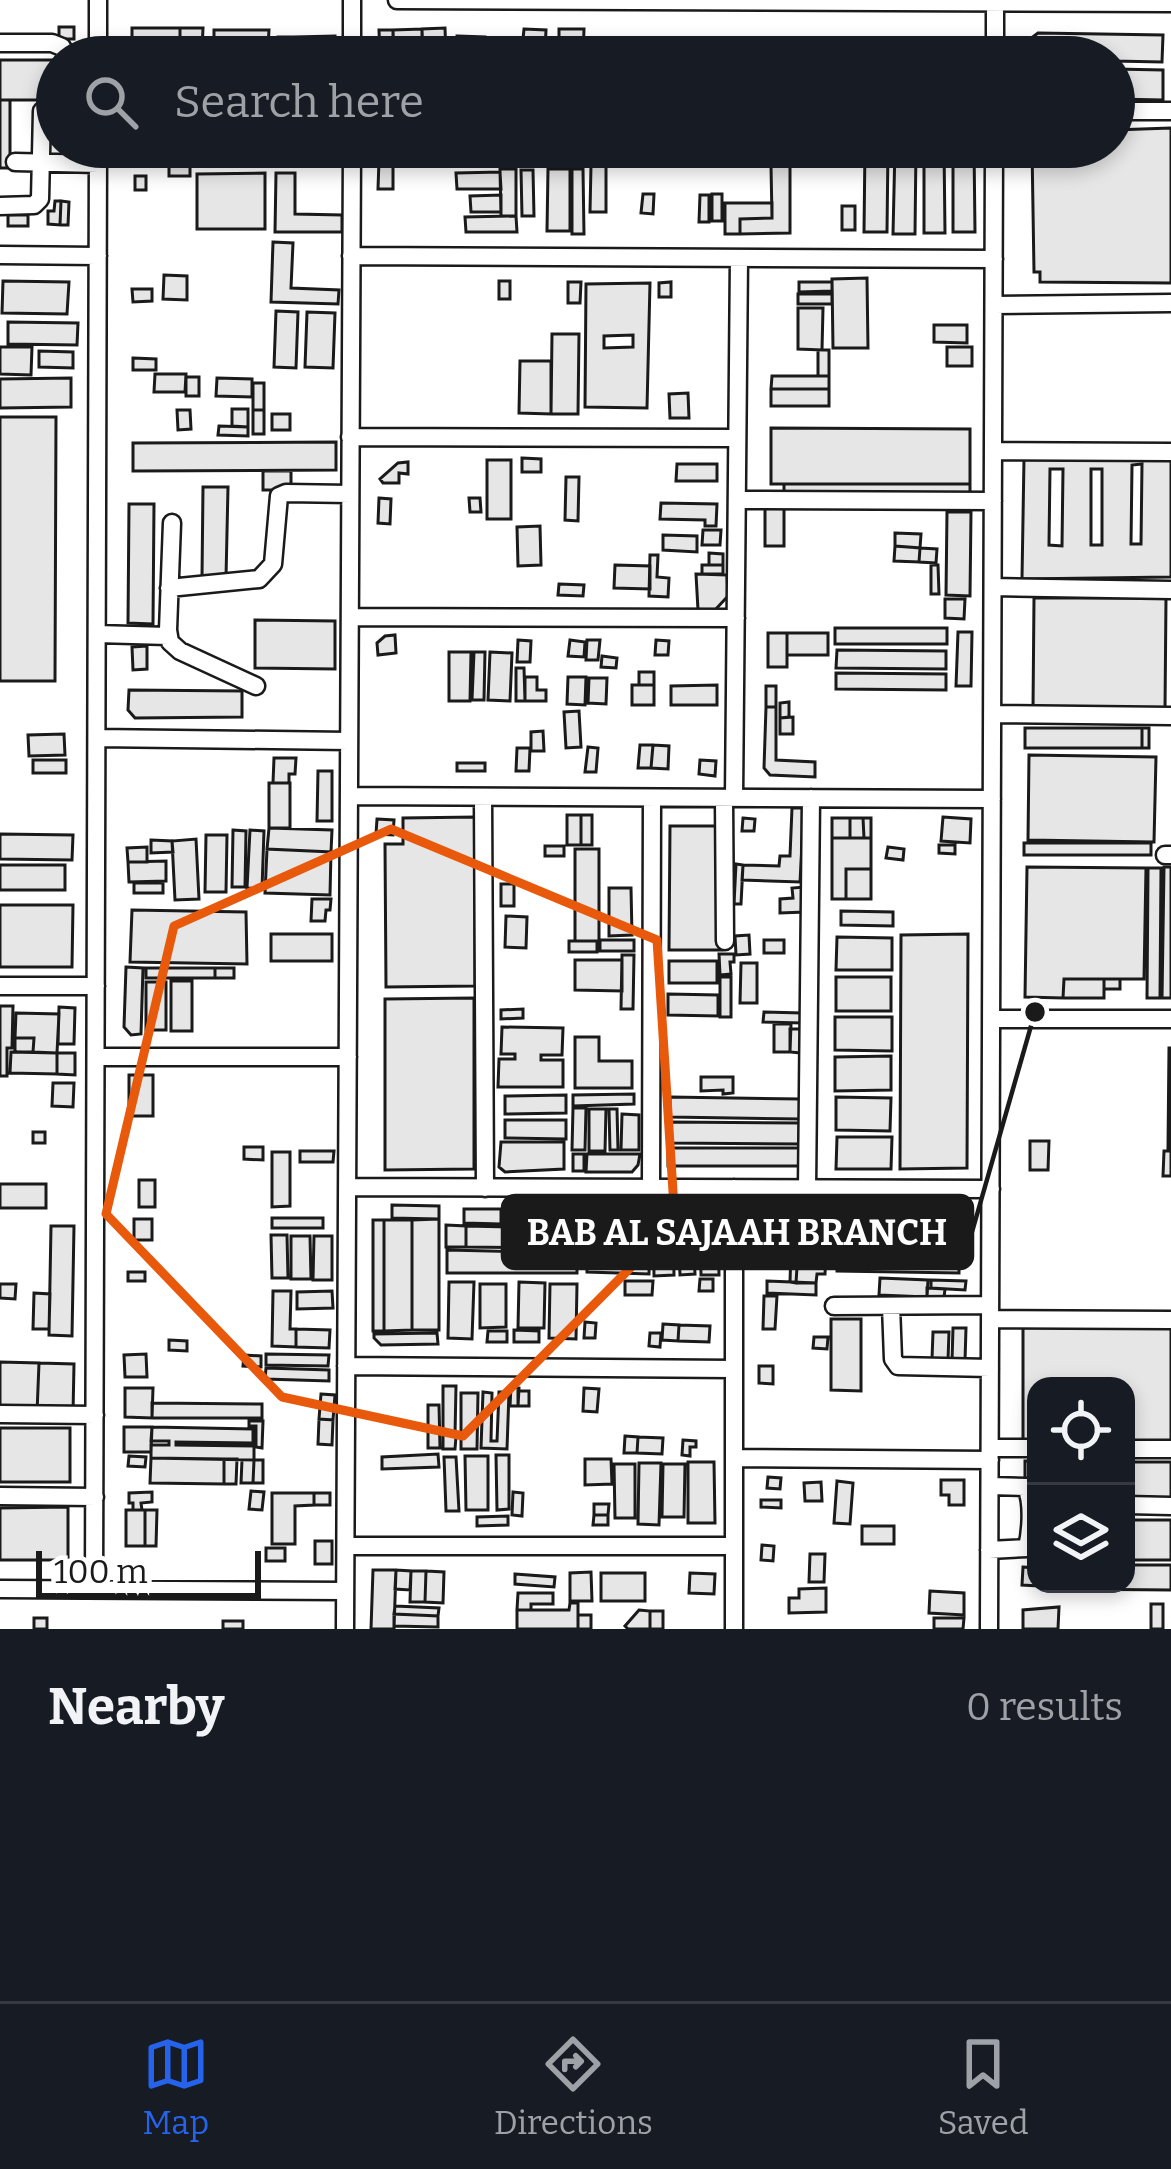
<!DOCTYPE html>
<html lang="en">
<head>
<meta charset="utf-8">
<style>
	body { margin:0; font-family:Bitter,serif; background:#242831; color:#f1f3f6 }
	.controls { position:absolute; right:36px; bottom:36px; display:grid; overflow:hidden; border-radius:24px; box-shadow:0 6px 18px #0003 }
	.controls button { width:108px; height:108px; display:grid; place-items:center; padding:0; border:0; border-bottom:3px solid #363941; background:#171b24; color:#f1f3f6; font:60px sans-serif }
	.scale { position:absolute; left:36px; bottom:30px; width:225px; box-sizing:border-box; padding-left:12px; border:6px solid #1a1a1a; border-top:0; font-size:33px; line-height:42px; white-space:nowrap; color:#1a1a1a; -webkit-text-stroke:9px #fff; paint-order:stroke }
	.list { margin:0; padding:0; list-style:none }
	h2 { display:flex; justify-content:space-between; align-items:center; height:156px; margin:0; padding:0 48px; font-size:51px }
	h2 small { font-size:39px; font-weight:400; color:#9ea1a6 }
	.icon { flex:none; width:66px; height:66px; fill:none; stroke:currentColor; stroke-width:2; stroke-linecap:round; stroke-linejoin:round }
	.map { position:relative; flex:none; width:1171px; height:1629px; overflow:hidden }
	.search { position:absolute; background:#171b24; box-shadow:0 6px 18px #0003; left:36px; right:36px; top:36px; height:132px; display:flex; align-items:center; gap:30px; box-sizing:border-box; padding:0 42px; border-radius:66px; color:#9ea1a6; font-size:45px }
	.sheet { height:372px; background:#171b24 }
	nav { display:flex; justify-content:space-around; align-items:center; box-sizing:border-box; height:168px; border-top:3px solid #363941; background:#171b24; font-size:33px; color:#9ea1a6 }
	nav a { display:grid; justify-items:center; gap:6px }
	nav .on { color:#2563eb }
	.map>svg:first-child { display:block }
</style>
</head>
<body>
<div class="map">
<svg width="1171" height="1629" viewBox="0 0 1171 1629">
	<rect width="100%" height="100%" fill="#fff"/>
	<path fill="#e6e6e6" stroke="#1a1a1a" stroke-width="3" fill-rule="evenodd" d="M59,27H74V39H59Z
		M132,28H180V50H158V57H132Z
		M180,28H203L202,50H180Z
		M445,28L446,56L423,57L422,29Z
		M422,29V44L393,45V30Z
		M524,29L546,30L545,51L522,49Z
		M559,29H584L583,57H559Z
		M214,30H269L268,46L214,47Z
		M379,30H393L394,57H380Z
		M1038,33L1163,35L1162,62L1114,61V57H1030V39Z
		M335,36V57H295V37Z
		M457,36L485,37L484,57L456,56Z
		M278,37H295V57H278Z
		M816,38H856V47H817Z
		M955,42H974V57H955Z
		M422,44L423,57H394L393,45Z
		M727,44H738V57H727Z
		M214,47H240V57H214Z
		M0,60H57V100H0Z
		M1114,69L1163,70V100L1114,99Z
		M0,100H10V168H0Z
		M1171,128V283L1040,282V272H1034L1032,147H1114V130Z
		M132,147H167V160H132Z
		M170,147H198V158L170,159Z
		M202,147H233L235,157L205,163Z
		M238,147H262V154H238Z
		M277,147H333L334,162H277Z
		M379,147H393V160H379Z
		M393,147H450L449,161L393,160Z
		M456,147H502L501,162L456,161Z
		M518,147H582L581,167L517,166Z
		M591,147H628V165H591Z
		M628,147H652V165H628Z
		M746,147H790V161H746Z
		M865,147H888L887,232H864Z
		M895,147H916L915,234H893Z
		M924,147H944L945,233H924Z
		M953,147H974L975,232H953Z
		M379,160H393V189H378Z
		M591,165H606V212H590Z
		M169,166H190V176H169Z
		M771,166H790V233L740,234V219L772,218Z
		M500,169H516V216H501Z
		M548,169H570V231H547Z
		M572,169H583L584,234H572Z
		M521,170H533L534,216H522Z
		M500,172L501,189H457L456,173Z
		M265,173V229H197V174Z
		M276,173H295V214L342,215V232H275Z
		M135,176H146V190H135Z
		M643,194H654L653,214L641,213Z
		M712,194H722V221H712Z
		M501,195V212H471L470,196Z
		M700,195H709V222H699Z
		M55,201H61L60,225L48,224V211H54Z
		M61,201L69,202L68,225H60Z
		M725,203H772V218L740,219V234H725Z
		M842,206H855V230H842Z
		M8,215H28V226H8Z
		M516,216L517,232H466L465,217Z
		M273,242L293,243L291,288L339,290L338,304L271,302Z
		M164,275L187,276V300L163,299Z
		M867,278L868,348H833L832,279Z
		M3,281L69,282L67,314L2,313Z
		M499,281H510V299H499Z
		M568,282H581L580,303H568Z
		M671,282V297H659V283Z
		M799,282H832V291L799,292Z
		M650,283L647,408L585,407L586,284ZM633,335V347L604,348V336Z
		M132,289H152V301L133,302Z
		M798,294H832V304H798Z
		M798,308H823L822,350L798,349Z
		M276,311L298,312L296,368L274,367Z
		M307,312L335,313L333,368L305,367Z
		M8,322L78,323L77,345L8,344Z
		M934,325H967V343L934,342Z
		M552,334H579L578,414H551Z
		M0,347H32L31,375L0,374Z
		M947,347H972V366H947Z
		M818,350H829V376H818Z
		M39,351L73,352V368L39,367Z
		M133,358L156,359V370H133Z
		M520,361H551V414L519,413Z
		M155,374H186L185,392H154Z
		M772,376H829V389H771Z
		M186,377H199V396H186Z
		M71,378V407L0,408V379Z
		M217,378L252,379V397L216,396Z
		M253,383H264V410H253Z
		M771,389H829V406H771Z
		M688,393L689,418H670L669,394Z
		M232,409H248V427L232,426Z
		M177,410H190L191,429L178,430Z
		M253,410H264V434H253Z
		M272,414H290V430H272Z
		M0,417H56L55,681H0Z
		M219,426L248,427V436L218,435Z
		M771,428L970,429V484H771Z
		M336,442V470L133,471V443Z
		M1171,456V577L1022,579L1024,458ZM1142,464L1141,544H1131L1132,465ZM1050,469H1063L1062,546L1049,545ZM1091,469H1102V545H1091Z
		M522,458L541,459V472H522Z
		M487,460H511V519H487Z
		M408,462V474L399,473V483H383L380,479L398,463Z
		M677,464H717V481H676Z
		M263,471H291V490H263Z
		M566,477H579L578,521L565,520Z
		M784,484H970V495H784Z
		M203,487H228L226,578H202Z
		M379,498L391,499L390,524L378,523Z
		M469,498H480L481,512H470Z
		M661,503L717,504L716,526H705V520L660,519Z
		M129,504H154L153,624L128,623Z
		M765,507H784V546H765Z
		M947,512H971L970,596L946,595Z
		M540,526L541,565L518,566L517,527Z
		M703,530H721L720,545H702Z
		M895,533L921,534L920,548L895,546Z
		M663,535L697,536V552L663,550Z
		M895,546L920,548L919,562L894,561Z
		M920,548L937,549L936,563L919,562Z
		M709,553L723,554V565H709Z
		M650,555H658L657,577L669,578L668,597L649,596Z
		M615,565L650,566V589L614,588Z
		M702,565H723V574H702Z
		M931,565H938L939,594H931Z
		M696,574L727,575L728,596L715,610H698Z
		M559,584L584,585L583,596L558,595Z
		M1034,598H1166L1165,709H1033Z
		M945,599H965L964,619L945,618Z
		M255,620L335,621V669L255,668Z
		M835,628H947V644H835Z
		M958,632H972L971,686H956Z
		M768,633H787V667H768Z
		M787,633H828V655H787Z
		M395,635L396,653L378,655L377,643L385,636Z
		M518,640L531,641L530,662H517Z
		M570,640L585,642L584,657L568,656Z
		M587,640H600L598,660H586Z
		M656,640L669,641L668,655H655Z
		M147,646V669L133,670L132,647Z
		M837,650L946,651V669L836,668Z
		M449,652H471L470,701H449Z
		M474,652H485L484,700H472Z
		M490,652L512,653L510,701L488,700Z
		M602,656L617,658L616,668L601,667Z
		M516,668H524L525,701H516Z
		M639,672H654V685H639Z
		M836,673L946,674V690L836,689Z
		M525,677H537V690H546V701H525Z
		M568,677H586L585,705L567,704Z
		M589,678H607L606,704L588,703Z
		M632,685H654V705H632Z
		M717,685V705H671V686Z
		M766,686H776V707H766Z
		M129,690L242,691V717L135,718L128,710Z
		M789,702V717L780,718V703Z
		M766,707H776V760L815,762V777L770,775L764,768Z
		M579,711L581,747L566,748L564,712Z
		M793,717V734H780V718Z
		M1025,728H1142V748H1025Z
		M1142,728H1149V748H1142Z
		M543,731L544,751H531V732Z
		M64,734L65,755L29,756L28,735Z
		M640,745H653L651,768H638Z
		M653,745L669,746L668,769L651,768Z
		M588,747L598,748L596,772H585Z
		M517,748H530L529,771H516Z
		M1029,755L1156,757L1154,842L1028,840Z
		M274,758H296L295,774H289V783H273Z
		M33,760H66V773H33Z
		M700,760L716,761L715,776L699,774Z
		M457,763H485V771H457Z
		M318,771H332V821H317Z
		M269,783H290V828H269Z
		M792,808H804L800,882L742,880L743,865L779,866L780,856H790Z
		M567,815H581V845H567Z
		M581,815H592V845H581Z
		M475,817V986L386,987L385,844H403V818Z
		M943,817L971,819L970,843L941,841Z
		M743,818L755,819L754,831H742Z
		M832,818H850V838H832Z
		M850,818H863L864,838H850Z
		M863,818H871V838H864Z
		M377,819L394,820L393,835L376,834Z
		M670,826H723L722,950H669Z
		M269,828L332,830L331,852L267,849Z
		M233,830L246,831L245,887H232Z
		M250,830L264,831L262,889L247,888Z
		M0,834L73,835L72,860L0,859Z
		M206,835H227L226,892H205Z
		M832,838H871V869H846V899H832Z
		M196,839L199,899L175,900L172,841Z
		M151,840L172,841L173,852L151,853Z
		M1024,843H1151V855H1024Z
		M939,845H955V854L939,853Z
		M545,846H564V856H545Z
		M147,847V862H128L127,848Z
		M888,847L904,849L903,860L886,858Z
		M267,849L331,852L330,895L265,893Z
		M575,849H599V941H575Z
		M166,861V881L129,882L128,862Z
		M736,864L743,865L741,904H734Z
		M0,865H65V890H0Z
		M1027,867L1146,868L1144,979H1064L1063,998L1025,997Z
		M1164,867H1171V998H1162Z
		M1148,868H1161L1160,998H1147Z
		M846,869H871V899H846Z
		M134,883H163V893H134Z
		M501,884H514V906H501Z
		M804,887L805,912L780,913V899L793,898L792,888Z
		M609,888H631L632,935L609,936Z
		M312,899H331L330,910H326L325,921H311Z
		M0,905H73L72,967H0Z
		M132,910L246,912L247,964L130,962Z
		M841,911L893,912V926L841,925Z
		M506,916L527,917L526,948L505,947Z
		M271,934H332V961H271Z
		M968,934L967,1168L900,1169L901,935Z
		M749,935L750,954L736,955L735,936Z
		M837,937L892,938V970H836Z
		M600,940H634V951H600Z
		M764,940H784V953H764Z
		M569,941H597V952H569Z
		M719,954H734V962H730L731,974L720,975Z
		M622,955H634L633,1009H621Z
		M575,960H622V991L575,990Z
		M669,961H717V983H669Z
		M741,963H757V1003H740Z
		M126,967L143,968L141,1034L131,1035L124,1027Z
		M146,968H215V978H146Z
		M215,968H234V978H215Z
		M720,977H731V1017H720Z
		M836,977H891V1011H836Z
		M1064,979H1104V998H1063Z
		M1104,979H1120V989H1104Z
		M171,981H192V1031H171Z
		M146,982H166V1030H146Z
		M668,994L718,995V1016L668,1015Z
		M474,998V1169L385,1170V999Z
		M0,1006H13L12,1048H7V1076H0Z
		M59,1007L75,1008L74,1044H58Z
		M523,1009V1018L501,1019V1010Z
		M764,1012L802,1013V1023L763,1022Z
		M16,1013L59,1014L57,1053L33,1052L34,1038H15Z
		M835,1017H892V1051L835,1050Z
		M774,1024H791L790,1052H774Z
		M502,1027L563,1028L562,1055H541V1060H563V1087H498L499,1059H515V1054H501Z
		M790,1029H801V1053L790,1052Z
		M575,1037H599V1061H632V1088H575Z
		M15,1038H34L33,1052H15Z
		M1169,1048H1171V1148H1168Z
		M11,1052L57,1053V1074L10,1073Z
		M57,1053H75V1075L57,1074Z
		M891,1056V1090L835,1091V1057Z
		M129,1075H153V1116H129Z
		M701,1077H733V1093L723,1094V1090L701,1091Z
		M53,1083H74L73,1107L52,1106Z
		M634,1094V1104L573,1106V1095Z
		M566,1095V1113L505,1114V1096Z
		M670,1097L800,1099V1119L670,1117Z
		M836,1097L891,1098L890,1131L836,1130Z
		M573,1108H586L585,1150H572Z
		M589,1109H606L605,1151H589Z
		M609,1109H617L618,1150H610Z
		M622,1114L639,1115V1150H621Z
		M505,1120H566V1139L505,1138Z
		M670,1122L800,1123V1144L669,1143Z
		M33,1132H45V1143H33Z
		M837,1137H892L891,1169H836Z
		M1030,1141H1049L1048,1170H1030Z
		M501,1142H564V1169L505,1172L499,1167Z
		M244,1147H263V1160L244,1159Z
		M668,1148H801V1166H668Z
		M300,1151H334L333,1162H300Z
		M1164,1151H1171V1176H1163Z
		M272,1152H290V1206L272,1207Z
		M573,1154H584V1171H573Z
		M587,1154H640L638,1165L632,1172H586Z
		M139,1180H155V1207H139Z
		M0,1184H46V1208H0Z
		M392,1205L439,1206V1219L392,1218Z
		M464,1209H501V1224L464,1223Z
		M503,1210H550V1226L503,1225Z
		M653,1214H673L674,1275L654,1276Z
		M272,1218H323V1228H272Z
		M134,1219H152V1240H134Z
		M439,1219V1330H412V1220Z
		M373,1220H384V1331H373Z
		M384,1220H412V1330L384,1331Z
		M638,1221L650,1222L649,1274L587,1272V1253L637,1254Z
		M446,1225L466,1226V1247H446Z
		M51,1226H74L72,1336L49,1335Z
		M466,1226L547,1228V1248L466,1247Z
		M693,1229L695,1274L680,1275L678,1230Z
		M700,1229H718L719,1275H701Z
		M271,1235H287L288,1278H272Z
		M291,1236H310L311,1279H291Z
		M314,1236H332V1280H313Z
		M447,1250L577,1253V1273H447Z
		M791,1251H798L796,1283L790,1282Z
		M798,1251L826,1253L825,1274H817L816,1283H796Z
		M837,1253L959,1255V1273L837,1271Z
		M128,1272H145V1281H128Z
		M880,1278L928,1280L927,1297L879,1295Z
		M700,1279H713V1291H699Z
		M931,1280L966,1281L965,1290L931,1288Z
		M625,1281H653L652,1295H625Z
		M767,1281L816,1283V1295L767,1293Z
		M449,1282H474L472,1339L448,1338Z
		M519,1282L545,1283L544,1328H518Z
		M0,1284H16L15,1299L0,1298Z
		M480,1284H506V1327L480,1328Z
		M550,1284H577L576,1339L549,1338Z
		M927,1288L945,1289L944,1298L927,1297Z
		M273,1291H291L290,1329H296V1347L272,1346Z
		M332,1291L333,1308L297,1309V1292Z
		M34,1293L50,1294L49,1329H33Z
		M764,1296H777L775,1329H763Z
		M831,1319H861V1391L831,1390Z
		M585,1322L596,1323L595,1338H584Z
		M663,1324L679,1325L678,1341L662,1340Z
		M679,1325L710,1326L709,1342L678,1341Z
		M1023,1326H1171V1442H1126V1386H1036V1442H1023Z
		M953,1328H966L965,1361H952Z
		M296,1329L330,1330L329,1348L296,1347Z
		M514,1330L539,1331V1342H514Z
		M488,1331H507V1342H487Z
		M933,1332H949L948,1360L932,1359Z
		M437,1333L438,1344L381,1345L374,1338V1334Z
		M650,1333H661L660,1347L649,1346Z
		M814,1337H828L827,1349L813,1348Z
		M169,1340L187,1341V1351L169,1350Z
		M146,1354L147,1377H125L124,1355Z
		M266,1354L329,1355L328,1366L266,1365Z
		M244,1355L261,1356V1367L243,1366Z
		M0,1362L39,1363L37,1413L0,1412Z
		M39,1363L74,1364L73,1414L37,1413Z
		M759,1366H773V1384L759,1383Z
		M266,1368L329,1370V1381L265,1379Z
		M443,1386H456L455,1435H461V1393H478L477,1449H461V1437H456L455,1449H443Z
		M511,1387L519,1388L518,1406H510Z
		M125,1388H153L152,1418L125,1417Z
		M584,1388L599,1389L597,1412L583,1411Z
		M518,1391H529V1406H518Z
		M483,1392L492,1393L491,1441H497L499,1392H509L507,1449L481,1448Z
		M321,1394L335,1395L333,1420L319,1419Z
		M152,1403L262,1404V1418H152Z
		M428,1405H439L440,1448H428Z
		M319,1419L333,1420L332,1445L318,1444Z
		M249,1421H263L262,1448L256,1447V1426H249Z
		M124,1427H152L151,1452H124Z
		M152,1427L253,1429V1443L176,1442V1445L254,1446V1460L151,1458V1445H169V1441H151Z
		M0,1428H70V1482H0Z
		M625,1436L638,1437L637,1453H624Z
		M638,1437L663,1438L662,1454L637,1453Z
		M683,1440L696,1441V1447H690V1456L682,1455Z
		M438,1454L439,1467L382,1469V1457Z
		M496,1455H509V1509L497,1510Z
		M129,1456L146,1457L145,1467L128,1466Z
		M465,1456H488V1510H466Z
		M444,1457H456L459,1511H446Z
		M151,1458L224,1459V1484L150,1483Z
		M224,1459H237L236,1484H224Z
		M585,1459H611L612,1484L585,1485Z
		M242,1460H254L253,1483H241Z
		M254,1460H263V1483H253Z
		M1025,1461H1036V1485H1025Z
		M688,1462H714L715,1523H688Z
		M1126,1462H1171V1501H1126Z
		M639,1463H661L659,1525L638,1524Z
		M614,1464H635V1518H615Z
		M663,1464H685L684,1517H662Z
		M768,1477L781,1478L780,1489L767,1488Z
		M941,1480H964V1505H949V1495H941Z
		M837,1481L853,1483L850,1524L834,1523Z
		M821,1482L822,1501H805L804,1483Z
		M251,1491L264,1492L262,1510L249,1509Z
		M152,1492V1502L141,1503L142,1510H133V1503H129V1493Z
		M513,1492L523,1493L522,1516L512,1515Z
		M272,1493H314V1505L295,1506V1544H272Z
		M314,1493H330V1505H314Z
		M761,1500H781V1508L761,1507Z
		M594,1504H609L608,1515H594Z
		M68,1507V1560H0V1508Z
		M126,1510H145V1546H126Z
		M145,1510H157L156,1546H145Z
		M594,1515H608V1525H593Z
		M508,1516V1525L477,1526V1517Z
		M1126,1520H1171V1560H1126Z
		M862,1526H894V1544H862Z
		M315,1541H332V1564H315Z
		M762,1545L774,1546L773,1561L761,1560Z
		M266,1548H285V1561H266Z
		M810,1554H825L824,1582H809Z
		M1126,1565H1171V1590L1061,1589V1584H1126Z
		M1023,1567L1036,1568V1584L1039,1586L1022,1585Z
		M373,1570H396L394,1629H371Z
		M396,1570L411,1571L410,1590L395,1589Z
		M411,1571H426L425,1602H410Z
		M426,1571L444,1572L443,1603L425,1602Z
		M591,1572L592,1601H570V1573Z
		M601,1573H645V1601H601Z
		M690,1573L715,1574L714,1594L689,1593Z
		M515,1574L555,1577L554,1587L515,1584Z
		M826,1588V1612L789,1613V1598H799V1589Z
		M930,1591L964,1593V1615L929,1613Z
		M518,1593H553V1604H531V1610H517Z
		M570,1603H578V1629H517V1610H569Z
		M1151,1604H1163V1629H1151Z
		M395,1606L439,1608L438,1616L394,1614Z
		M1059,1607L1058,1629H1023V1610Z
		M639,1610L650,1611V1629H628L625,1626Z
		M650,1611H663V1629H650Z
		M394,1614L438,1616V1627L394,1626Z
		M578,1615H591V1629H578Z
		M34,1618H47V1629H34Z
		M934,1618H964L963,1629H934Z
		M223,1621H243V1629H223Z"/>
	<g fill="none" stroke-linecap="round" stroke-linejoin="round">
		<g stroke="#1a1a1a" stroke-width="21">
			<path id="minor" d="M397,0L1171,3
				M0,43H52L62,47L66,57
				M98,57V0
				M352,57V0
				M995,57V3
				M1114,111H1171
				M15,162L98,164
				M0,206L34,205L40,199L42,111
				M0,255L98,256
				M351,256L994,259
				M994,305L1171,303
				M350,437L737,438
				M993,451L1171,452
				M737,500L993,501
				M172,523L168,630L170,642L180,651L256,686
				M993,587L1171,590
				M169,588L259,579L273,564L279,496L286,493L350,494
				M350,617L736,618
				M97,634L168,636
				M992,714L1171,716
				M97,738L349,741
				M349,796L992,799
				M483,797L485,1188
				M724,798L725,941
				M734,798L739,258
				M1165,855H1171
				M0,986H96
				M991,1019H1171
				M96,1057H348
				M347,1187L991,1189
				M651,1188L652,798
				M807,1189L811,798
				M834,1306L990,1305
				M891,1306L893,1359L898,1366L990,1368
				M990,1319L1171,1320
				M346,1366L734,1369
				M0,1414L95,1415
				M990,1448H1036
				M1126,1449H1171
				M734,1458L990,1460
				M0,1496L95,1497
				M1126,1505L1171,1506
				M346,1546H734
				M989,1550L1027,1548C1031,1530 1033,1503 1026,1487L990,1486
				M0,1589L345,1591
				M94,1590L98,147
				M345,1629L352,147
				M734,1629V1188
				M989,1629L994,147"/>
		</g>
		<use href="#minor" stroke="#fff" stroke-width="16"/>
	</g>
	<path fill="none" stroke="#e8590c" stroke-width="9" stroke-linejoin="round" d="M391,829L657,940L675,1223L463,1436L282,1397L106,1214L174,926Z"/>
	<path fill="none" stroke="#1a1a1a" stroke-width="4.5" d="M1035 1012L972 1232"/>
	<circle fill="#1a1a1a" stroke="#fff" stroke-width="4.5" cx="1035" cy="1012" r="12"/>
	<rect fill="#1a1a1a" stroke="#1a1a1a" stroke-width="4.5" x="503" y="1196" width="469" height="72" rx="12"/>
	<g font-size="36" text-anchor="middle" font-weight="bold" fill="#fff">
		<text x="737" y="1245">BAB AL SAJAAH BRANCH</text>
	</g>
</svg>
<div class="controls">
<button><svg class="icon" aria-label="locate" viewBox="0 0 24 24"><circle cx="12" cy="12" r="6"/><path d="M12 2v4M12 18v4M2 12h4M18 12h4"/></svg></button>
<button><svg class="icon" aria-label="layers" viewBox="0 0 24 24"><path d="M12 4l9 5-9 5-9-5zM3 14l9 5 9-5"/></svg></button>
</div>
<div class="scale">100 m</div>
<div class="search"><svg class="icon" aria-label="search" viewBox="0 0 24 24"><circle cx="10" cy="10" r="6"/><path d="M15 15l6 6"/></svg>Search here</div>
</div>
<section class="sheet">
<h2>Nearby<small>0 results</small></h2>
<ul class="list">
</ul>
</section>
<nav>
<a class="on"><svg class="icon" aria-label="map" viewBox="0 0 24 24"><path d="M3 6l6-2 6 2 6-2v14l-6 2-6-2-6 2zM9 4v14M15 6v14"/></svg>Map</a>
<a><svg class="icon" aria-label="directions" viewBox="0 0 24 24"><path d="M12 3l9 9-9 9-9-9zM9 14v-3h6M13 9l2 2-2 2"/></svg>Directions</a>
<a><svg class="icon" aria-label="saved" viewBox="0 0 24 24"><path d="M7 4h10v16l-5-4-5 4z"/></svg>Saved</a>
</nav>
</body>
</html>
